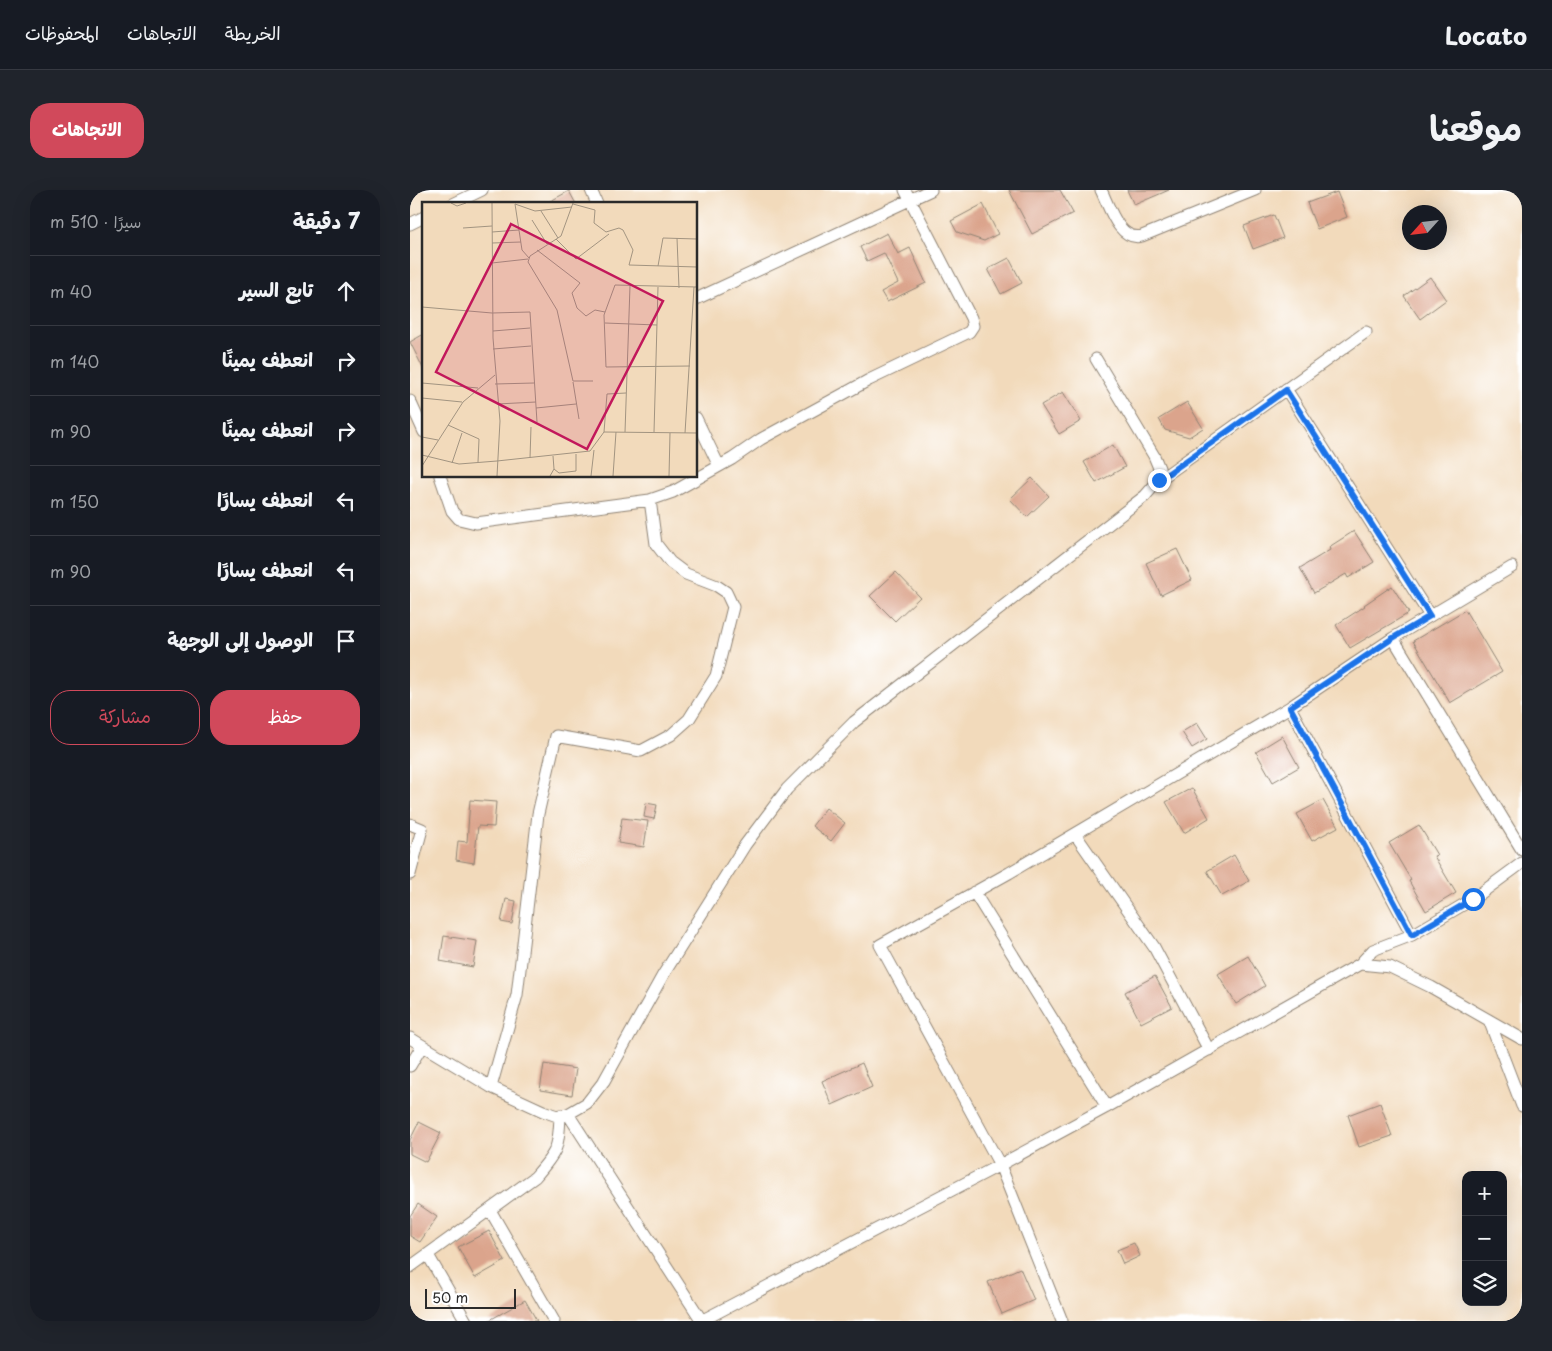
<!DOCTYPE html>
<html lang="ar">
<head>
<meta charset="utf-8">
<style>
	body { margin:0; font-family:"Playpen Sans","Playpen Sans Arabic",sans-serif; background:#20242c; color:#f1f3f6; direction:rtl }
	.controls { position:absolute; right:15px; bottom:15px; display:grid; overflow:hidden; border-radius:10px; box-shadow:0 5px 20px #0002 }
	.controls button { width:45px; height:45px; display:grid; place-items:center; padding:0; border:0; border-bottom:1px solid #363941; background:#171b24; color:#f1f3f6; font:25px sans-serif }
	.compass { position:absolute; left:992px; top:15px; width:45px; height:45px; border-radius:50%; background:#171b24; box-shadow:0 5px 20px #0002; rotate:243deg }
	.scale { position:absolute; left:15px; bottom:12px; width:91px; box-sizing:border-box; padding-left:5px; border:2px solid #2b2b2b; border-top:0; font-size:14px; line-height:18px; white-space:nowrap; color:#2b2b2b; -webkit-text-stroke:4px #fff; paint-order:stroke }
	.stop { position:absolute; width:15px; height:15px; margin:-11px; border:4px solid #1a73e8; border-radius:50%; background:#fff }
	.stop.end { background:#1a73e8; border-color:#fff; box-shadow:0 1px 5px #0008 }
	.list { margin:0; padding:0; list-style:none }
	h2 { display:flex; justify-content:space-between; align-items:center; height:65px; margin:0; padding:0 20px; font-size:21px }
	h2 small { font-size:16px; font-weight:400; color:#9ea1a6 }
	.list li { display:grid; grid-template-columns:32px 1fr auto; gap:15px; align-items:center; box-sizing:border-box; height:70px; padding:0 20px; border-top:1px solid #363941 }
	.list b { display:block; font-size:19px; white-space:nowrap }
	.list em { font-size:16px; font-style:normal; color:#9ea1a6 }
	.actions { display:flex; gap:10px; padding:15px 20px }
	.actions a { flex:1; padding:11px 0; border:1px solid #d1495b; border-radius:20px; text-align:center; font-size:18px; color:#d1495b }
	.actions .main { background:#d1495b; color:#fff }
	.icon { flex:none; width:28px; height:28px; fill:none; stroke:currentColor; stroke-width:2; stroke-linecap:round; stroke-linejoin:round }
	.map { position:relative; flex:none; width:1112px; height:1131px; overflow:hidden; direction:ltr; border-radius:20px }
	header { display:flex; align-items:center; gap:30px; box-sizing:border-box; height:70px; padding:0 25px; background:#171b24; border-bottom:1px solid #363941 }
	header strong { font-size:24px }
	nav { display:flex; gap:28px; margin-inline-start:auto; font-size:18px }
	.intro { display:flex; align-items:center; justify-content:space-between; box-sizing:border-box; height:120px; padding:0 30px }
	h1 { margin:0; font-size:35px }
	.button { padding:12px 22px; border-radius:20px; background:#d1495b; color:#fff; font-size:18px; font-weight:700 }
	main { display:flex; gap:30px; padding:0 30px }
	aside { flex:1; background:#171b24; border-radius:20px; box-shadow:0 5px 20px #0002 }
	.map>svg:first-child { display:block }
</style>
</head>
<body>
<header>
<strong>Locato</strong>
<nav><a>الخريطة</a><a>الاتجاهات</a><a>المحفوظات</a></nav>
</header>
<div class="intro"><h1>موقعنا</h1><a class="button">الاتجاهات</a></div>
<main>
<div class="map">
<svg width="1112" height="1131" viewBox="0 0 1112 1131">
	<rect width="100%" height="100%" fill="#fff"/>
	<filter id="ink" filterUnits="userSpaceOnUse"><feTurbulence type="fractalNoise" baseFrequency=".02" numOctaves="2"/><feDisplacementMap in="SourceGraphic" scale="10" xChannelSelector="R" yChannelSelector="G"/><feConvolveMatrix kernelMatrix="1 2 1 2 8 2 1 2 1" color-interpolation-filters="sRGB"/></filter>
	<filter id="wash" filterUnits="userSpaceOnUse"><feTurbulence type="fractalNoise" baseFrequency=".0096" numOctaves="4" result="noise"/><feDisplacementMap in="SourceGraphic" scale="20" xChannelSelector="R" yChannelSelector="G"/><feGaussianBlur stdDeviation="1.12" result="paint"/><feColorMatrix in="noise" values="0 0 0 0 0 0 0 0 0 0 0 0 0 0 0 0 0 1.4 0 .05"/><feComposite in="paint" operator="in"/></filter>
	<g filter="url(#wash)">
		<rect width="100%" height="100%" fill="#f2dabb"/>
		<g id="blocks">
			<path fill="#dba48c" d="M599,0H650L663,23L622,44Z
				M717,0H759L724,15Z
				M159,1L166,14H135Z
				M927,2L937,27L907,39L897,13Z
				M573,14L588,44L574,51L547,42L541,31Z
				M864,25L873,48L843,59L834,36Z
				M477,43L488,64L500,58L516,93L477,112L471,102L488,93L474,63L457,71L450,57Z
				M599,68L612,93L591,104L578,79Z
				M1020,87L1036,110L1010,129L994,106Z
				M14,144V180L0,152Z
				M653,202L671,231L649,244L631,215Z
				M777,212L793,238L779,247L755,240L749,229Z
				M703,255L715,277L686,293L674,272Z
				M622,288L639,306L617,327L600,309Z
				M944,341L964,372L938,388L936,384L904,403L890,378L920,360L919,357Z
				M767,359L782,390L751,405L736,373Z
				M486,382L510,407L485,431L460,406Z
				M982,396L999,423L940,458L926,435L955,416L954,415Z
				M1055,420L1092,482L1040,513L1003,451Z
				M787,533L797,549L782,558L772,542Z
				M872,546L889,577L863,592L846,562Z
				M782,598L799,628L774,643L756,612Z
				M60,610L86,612L84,637L68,636L64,673L46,670L48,651L57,652Z
				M913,610L928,637L902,651L887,624Z
				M236,613L247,615L244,629L234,627Z
				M416,618L435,633L421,651L402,636Z
				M212,628L238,631L234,657L208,653Z
				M1009,635L1027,665L1024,666L1046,703L1016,721L999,691L1001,690L979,653Z
				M824,665L839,691L812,706L797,681Z
				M96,709L106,711L102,734L91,732Z
				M34,746L67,751L63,777L30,771Z
				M838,766L855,796L826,814L808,784Z
				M745,786L762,817L731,833L715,802Z
				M452,873L462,897L422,915L412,891Z
				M134,874L166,879L162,905L130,900Z
				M970,913L982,946L949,957L938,925Z
				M9,932L31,943L16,972L0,964V950Z
				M8,1014L27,1027L10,1052L0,1046V1026Z
				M79,1041L95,1071L65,1088L48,1057Z
				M724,1053L730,1066L713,1074L707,1060Z
				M610,1078L624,1110L592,1124L578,1092Z
				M115,1110L127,1131H78Z"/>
		</g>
	</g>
	<g filter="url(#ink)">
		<use href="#blocks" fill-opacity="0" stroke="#8e8273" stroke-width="1"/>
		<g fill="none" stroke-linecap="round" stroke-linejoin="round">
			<g stroke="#8e8273" stroke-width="13">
				<path id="street" d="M181,0L187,14
					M691,0C699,16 709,52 732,46L845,0
					M43,14L72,0
					M0,34L14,27
					M286,109L521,0
					M876,199L1020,426
					M0,211L14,242
					M286,228L309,276
					M30,286L42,321L49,329L66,333L240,310L263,302L322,269L351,249L459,190L559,142L563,136L561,128L495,0
					M749,290L956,142
					M983,448L1112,660
					M880,517L1002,745
					M0,634L12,639L0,684
					M665,644L744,757L799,860
					M564,702L697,917
					M950,774L980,777L1021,797L1112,849
					M1079,830L1112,916
					M0,848L81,897L133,921L147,926L158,924L177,913L194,891L253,785L335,655L377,599L444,532L735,306L749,290V278L744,266L686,169
					M0,876L12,856
					M81,897L107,805L128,624L146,546L231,561L261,545L279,529L306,486L323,417L316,402L307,396L276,384L260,372L246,354L240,310
					M158,924L292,1131
					M80,1020L144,1131
					M18,1065L56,1131
					M0,1077L125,987C147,962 149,958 150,925
					M291,1131L590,975L697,917L950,774L963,760L1002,745L1063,709L1112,673
					M652,1131L590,975L470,755L599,683L880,517L983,448L1102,377"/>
			</g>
			<use href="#street" stroke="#fff" stroke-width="11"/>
		</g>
	</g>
	<g fill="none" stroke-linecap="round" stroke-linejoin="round" filter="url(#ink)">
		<path stroke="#1a73e8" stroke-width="6" d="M749,290L876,200L1020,426L983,448L880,517L1002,745L1063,709"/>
	</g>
	<g transform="translate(12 12)">
		<rect width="275" height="275" fill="#f2dabb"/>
		<path fill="none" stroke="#a29481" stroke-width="1" d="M29,1L35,4L44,1M70,1L71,136L78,219L75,274M151,1L139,34L108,54L106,60L135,108L151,179H171M151,2L173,8L172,21L184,30L197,26L201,28L211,48L207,63L275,65M119,9L136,36M275,13V31M110,18L125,42M41,26L70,24M70,30L97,28M255,36L257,86M134,37L154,57L187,32M70,41L99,40M115,48L158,81L150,91L155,106L164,114L173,108L183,110M107,56L100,48L93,2L113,9L150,5M70,61L106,57M236,64L241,36L275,37M0,105L70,111L108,110L115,220M183,121L235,123M71,129L108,126M71,147L109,144M268,164L184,165L182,113L193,83L275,85M151,180L157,217M0,181L56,186M73,182L112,181M0,196L40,200M75,202L114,200M114,206L154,202M26,223L57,237L56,260M182,230L185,192L204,191M203,230L208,84M232,230L236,85M263,231L272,85M0,235L16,238M0,253L37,262L75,259L168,249L182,230L275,231M108,256L109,225M30,261L40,231M0,264L41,200L73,173M132,267L137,271L154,269V252M128,274L132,267L131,254M169,274L172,248M191,274L194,230M247,274L248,231"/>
		<path fill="#c2185b" fill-opacity="0.15" stroke="#c2185b" stroke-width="2.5" d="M89,22L241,99L165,247L14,170Z"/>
		<rect width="275" height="275" fill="none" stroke="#2b2b2b" stroke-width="2.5"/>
	</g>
</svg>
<div class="controls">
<button>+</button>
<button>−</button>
<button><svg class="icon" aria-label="layers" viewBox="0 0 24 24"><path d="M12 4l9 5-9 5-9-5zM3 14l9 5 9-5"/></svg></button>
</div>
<svg class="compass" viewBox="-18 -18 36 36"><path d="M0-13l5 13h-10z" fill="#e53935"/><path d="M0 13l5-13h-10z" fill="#9ea1a6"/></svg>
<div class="scale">50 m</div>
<div class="stop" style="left:1063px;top:709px"></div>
<div class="stop end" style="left:749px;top:290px"></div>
</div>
<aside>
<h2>7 دقيقة<small>سيرًا · 510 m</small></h2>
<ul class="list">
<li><svg class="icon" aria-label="ahead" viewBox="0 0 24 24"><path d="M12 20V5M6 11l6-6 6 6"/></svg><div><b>تابع السير</b></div><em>40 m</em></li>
<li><svg class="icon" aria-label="right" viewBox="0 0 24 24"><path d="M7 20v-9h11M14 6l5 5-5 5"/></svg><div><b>انعطف يمينًا</b></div><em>140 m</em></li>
<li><svg class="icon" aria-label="right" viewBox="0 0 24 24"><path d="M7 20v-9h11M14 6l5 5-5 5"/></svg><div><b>انعطف يمينًا</b></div><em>90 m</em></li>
<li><svg class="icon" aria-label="left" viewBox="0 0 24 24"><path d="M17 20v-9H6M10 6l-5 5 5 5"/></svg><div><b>انعطف يسارًا</b></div><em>150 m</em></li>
<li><svg class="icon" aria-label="left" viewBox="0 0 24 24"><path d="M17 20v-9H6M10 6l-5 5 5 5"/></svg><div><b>انعطف يسارًا</b></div><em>90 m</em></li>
<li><svg class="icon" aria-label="arrive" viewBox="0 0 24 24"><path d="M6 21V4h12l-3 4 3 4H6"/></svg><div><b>الوصول إلى الوجهة</b></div></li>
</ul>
<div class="actions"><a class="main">حفظ</a><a>مشاركة</a></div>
</aside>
</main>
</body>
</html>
